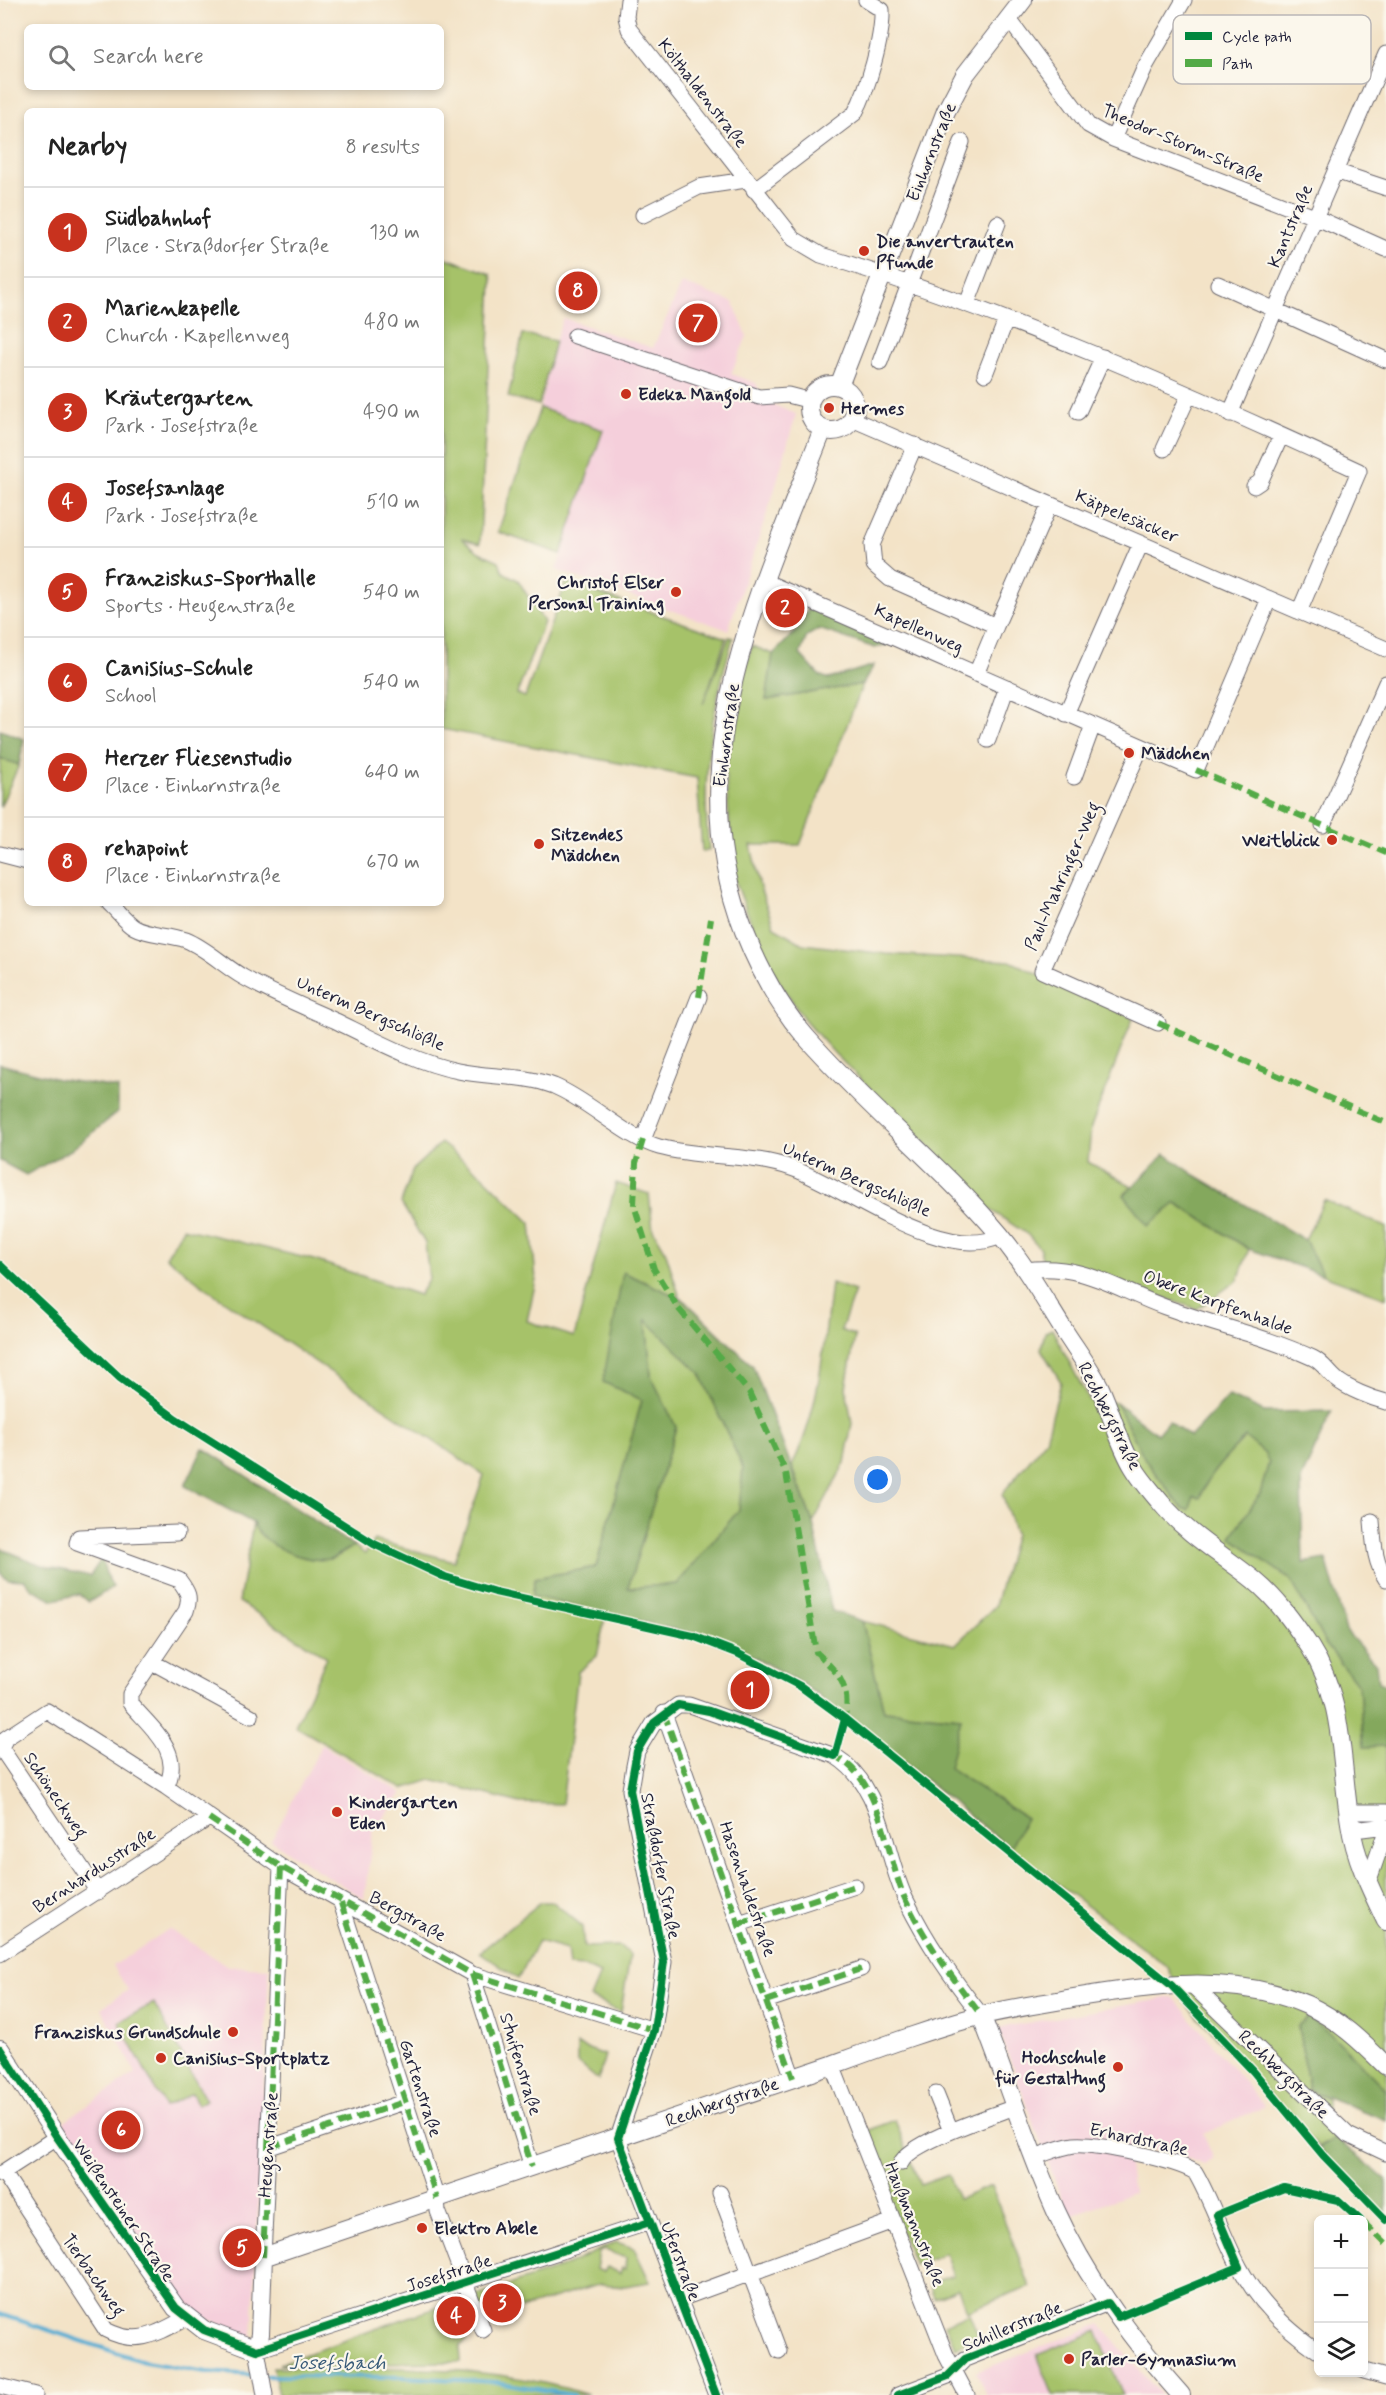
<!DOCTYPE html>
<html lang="en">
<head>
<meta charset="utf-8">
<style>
	body { margin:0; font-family:Mynerve,sans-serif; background:#f2f2f2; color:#222 }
	.controls { position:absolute; right:18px; bottom:18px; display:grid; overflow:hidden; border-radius:9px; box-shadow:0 3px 9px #0003 }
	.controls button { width:54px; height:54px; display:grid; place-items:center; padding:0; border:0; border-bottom:2px solid #e0e0e0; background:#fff; color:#222; font:30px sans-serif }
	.you { position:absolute; left:878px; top:1480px; width:21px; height:21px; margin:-15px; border:4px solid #fff; border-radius:50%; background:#1a73e8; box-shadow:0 0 0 9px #1a73e833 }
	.badge { display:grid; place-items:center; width:39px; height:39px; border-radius:50%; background:#c8321e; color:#fff; font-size:20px; font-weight:700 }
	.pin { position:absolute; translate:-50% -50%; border:3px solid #fff; box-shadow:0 2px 6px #0006 }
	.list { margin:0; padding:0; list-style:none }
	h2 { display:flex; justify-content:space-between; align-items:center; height:78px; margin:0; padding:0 24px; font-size:26px }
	h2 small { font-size:20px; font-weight:400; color:#767676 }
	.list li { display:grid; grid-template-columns:39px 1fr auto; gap:18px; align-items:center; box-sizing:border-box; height:90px; padding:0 24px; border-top:2px solid #e0e0e0 }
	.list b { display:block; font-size:22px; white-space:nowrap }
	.list p { margin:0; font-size:20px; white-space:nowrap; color:#767676 }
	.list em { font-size:20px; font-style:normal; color:#767676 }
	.icon { flex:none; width:33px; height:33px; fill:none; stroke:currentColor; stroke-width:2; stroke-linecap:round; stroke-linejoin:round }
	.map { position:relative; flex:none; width:1386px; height:2395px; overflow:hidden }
	.search { position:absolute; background:#fff; box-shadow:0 3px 9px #0003; left:24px; top:24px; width:420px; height:66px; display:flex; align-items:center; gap:15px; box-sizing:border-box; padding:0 21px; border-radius:9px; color:#767676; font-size:22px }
	.panel { position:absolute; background:#fff; box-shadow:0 3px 9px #0003; left:24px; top:108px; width:420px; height:798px; border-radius:9px }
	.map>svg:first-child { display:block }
</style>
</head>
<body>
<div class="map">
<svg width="1386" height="2395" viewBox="0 0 1386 2395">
	<rect width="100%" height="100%" fill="#fbf7ec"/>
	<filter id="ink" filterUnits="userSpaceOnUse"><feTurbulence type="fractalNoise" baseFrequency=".0167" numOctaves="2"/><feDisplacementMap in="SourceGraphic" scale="12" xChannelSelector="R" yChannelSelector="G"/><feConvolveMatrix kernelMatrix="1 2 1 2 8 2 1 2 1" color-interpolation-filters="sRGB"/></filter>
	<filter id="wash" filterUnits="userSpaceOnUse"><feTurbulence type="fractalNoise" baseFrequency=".008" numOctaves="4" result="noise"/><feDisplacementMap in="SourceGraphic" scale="24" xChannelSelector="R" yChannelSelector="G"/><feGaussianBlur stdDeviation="1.35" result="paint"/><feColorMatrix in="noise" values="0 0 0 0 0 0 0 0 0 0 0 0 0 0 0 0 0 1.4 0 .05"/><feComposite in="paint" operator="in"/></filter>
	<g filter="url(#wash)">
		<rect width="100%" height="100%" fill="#f3e3c7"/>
		<path fill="#f5cfdb" d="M682,283L733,302L747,336L731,374L756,383L764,401L796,414L774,492L728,630L556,570L603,430L540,408L555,341L563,318L653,348Z
			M322,1745L402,1793L373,1832L364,1899L271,1841Z
			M169,1929L228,1966L269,1968L252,2338L201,2316L175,2293L63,2122L136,2073L101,2008L128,1990L113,1966Z
			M1173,1997L1265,2107L1203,2134L1214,2159L1204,2165L1175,2153L1131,2145L1128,2160L1133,2193L1068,2216L998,2028Z
			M1100,2324L1161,2395H986L976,2372Z"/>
		<path fill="#a6c269" stroke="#647252" stroke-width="1.5" fill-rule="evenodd" d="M441,256L486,272L491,275L492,281L480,544L461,538L479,552L499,561L503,572L518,580L544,622L517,694L525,697L566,582L726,638L703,704L729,637L733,638C712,708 700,777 709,850L702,852L697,778L441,729Z
			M523,334L555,341L539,405L508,397Z
			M540,408L603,430L561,554L498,532Z
			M752,646L773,654L766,700L863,684L800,845H751L760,888L774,927L803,944L886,954L1010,961L1133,1018L1091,1127L1088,1162L1132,1186L1124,1195L1176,1203L1249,1249L1238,1280L1197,1309L1120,1283L1043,1263L1040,1249L1028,1235L985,1206L924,1141L835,1054L804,1019L764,958L734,877L725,769L740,686Z
			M0,758L19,765L0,807Z
			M441,1143L483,1176L531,1223L536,1280L527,1321L574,1337L616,1183L649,1194L653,1230L665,1250L680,1298L623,1273L642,1400L596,1567L535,1578L533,1596L606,1613L597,1656L578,1672L562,1804L520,1803L431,1780L403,1789L295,1726L327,1657L239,1602L253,1523C261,1545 310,1566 333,1558C340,1556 347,1550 354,1546L365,1554L374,1540L454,1561L484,1475L217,1296L166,1257L183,1228L314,1260L419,1295L429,1279L425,1243L401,1203L413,1169Z
			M1324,1200L1386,1227V1298L1323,1275L1305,1240Z
			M831,1283L855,1291L841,1330L855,1336L846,1388L852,1423L845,1463L813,1523L792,1465C820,1411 824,1343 831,1283Z
			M646,1319L700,1373L743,1468L739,1510L677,1584L628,1588L676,1427L651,1376Z
			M1052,1329L1090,1402H1116L1146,1461L1194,1497H1200C1209,1473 1228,1455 1246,1437L1264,1453L1269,1462L1260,1494L1231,1537L1291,1580L1325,1643L1359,1686L1364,1747L1386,1746V2090L1333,2036L1308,2017L1298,2026L1309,2090L1327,2099L1326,2118L1335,2138L1318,2148L1184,2001L1167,1966L1010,1848L1026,1818L948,1768L961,1718L884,1711L862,1621L955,1645L995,1606L1015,1534L1002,1494L1046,1440L1061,1382L1041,1349L1045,1332Z
			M541,1902H553L582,1926L584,1947L620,1946L630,1955L621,2012L590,1998L600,1974L585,1967L569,1966L567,1949L538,1941L518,1979L480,1952Z
			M154,2003L206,2100L198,2105L192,2093L165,2107L119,2022Z
			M577,2045L605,2055L598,2080L577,2062Z
			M895,2120L920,2185L948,2175L958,2199L991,2186L1030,2286L967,2311L958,2289L934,2298L929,2284L953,2275L945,2253L914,2265L862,2133Z
			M616,2242L634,2248L650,2282L625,2286L600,2284L479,2322L465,2331L467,2340L460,2346L461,2362L279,2364L403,2319L560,2268ZM605,2250L626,2258L625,2269L622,2268L620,2273L607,2267L604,2272L596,2269L599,2252Z
			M969,2313L979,2337L955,2347L945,2324Z
			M1097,2331L1123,2395H1053L1037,2355Z
			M273,2367C379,2368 486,2362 588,2395H279Z"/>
		<path fill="#84a85d" stroke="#53654c" stroke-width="1.5" fill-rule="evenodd" d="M811,605L897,642L875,648L819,629L807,636L800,654L819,675L829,679L874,665L863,684L766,700L773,654L795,632Z
			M0,730L24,739L19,765L0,758Z
			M0,1064L58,1079L118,1088V1112L71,1150L26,1175L0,1161Z
			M1165,1154L1195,1175L1305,1240L1323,1275L1249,1249L1176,1203L1148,1226L1124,1195Z
			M623,1272L684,1300L753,1366L813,1523L832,1611L862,1621L884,1711L961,1718L949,1768L1026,1818L1010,1848L853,1722L801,1683L754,1657L694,1634L532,1596L535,1578L596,1567L642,1400L603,1382ZM646,1320L700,1373L743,1468L739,1510L677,1584L628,1588L676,1427L651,1376Z
			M1229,1396L1264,1412L1332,1411L1301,1480L1303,1563L1326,1559L1346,1631L1376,1664L1378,1682L1386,1685V1746L1364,1747L1359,1686L1325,1643L1291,1580L1231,1537L1260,1494L1269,1462L1264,1453L1245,1437C1228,1456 1208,1473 1200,1498L1194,1497L1189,1510L1182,1508L1146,1461L1116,1402L1157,1434L1168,1421L1190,1437Z
			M203,1448L354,1546C346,1550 337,1557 329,1559C306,1563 262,1546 253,1523L185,1486Z
			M0,1548L41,1565L90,1576L102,1558L106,1574L113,1587L89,1602L79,1594L54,1600L32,1589L25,1580L8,1579L0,1573Z
			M1308,2017L1333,2036L1386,2090V2120L1309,2090L1298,2026Z
			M1335,2138L1386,2179V2218L1318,2148Z"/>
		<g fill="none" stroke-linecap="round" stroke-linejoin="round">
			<path stroke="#56add3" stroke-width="4" d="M0,2314L145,2362L206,2372L258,2375
				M265,2376L402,2377L496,2382L573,2395"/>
		</g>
	</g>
	<g filter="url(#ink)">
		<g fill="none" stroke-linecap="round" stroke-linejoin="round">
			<g stroke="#6b666c" stroke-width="17">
				<path id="minor" d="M628,0L626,17L629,29L794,239L821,255C1006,312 1184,390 1359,471L1299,612
					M1008,18L1088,125L1113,139L1317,218L1386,249
					M1113,139L1145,67L1184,0
					M1335,171L1386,188
					M754,190L855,113C868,89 883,37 882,10L866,0
					M643,215L699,187L746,180
					M1218,284L1386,360
					M967,304L998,223
					M575,336L759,397L788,395L811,401
					M880,362L962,142
					M985,374L1006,320
					M1078,412L1103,357
					M1230,414L1386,54
					M852,419L1386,649
					M915,445L872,545L874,565L890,579L996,626L1050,504
					M1164,449L1189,395
					M1254,486L1260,482L1281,436
					M764,581L1196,770L1269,599
					M976,674L996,626
					M1066,714L1141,543
					M988,740L1007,687
					M1141,747L1042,971L1158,1023
					M1074,777L1093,725
					M1323,825L1386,683
					M0,854L27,861
					M109,903C117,910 125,922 134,927C148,935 170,934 186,940C206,948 224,966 243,977C273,994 305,1007 336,1021C373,1039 417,1063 458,1071C490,1078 522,1074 554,1086C590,1101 626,1138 659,1147C704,1159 750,1153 794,1169C848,1189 944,1264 1000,1236
					M643,1140L699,997
					M1026,1270C1084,1263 1115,1289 1165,1307C1214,1325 1265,1336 1313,1358C1322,1362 1328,1372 1336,1379C1348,1389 1371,1398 1386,1402
					M1372,1521C1374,1542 1374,1561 1386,1579
					M152,1662L251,1716
					M664,1713L793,2078
					M1,1748L98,1892
					M0,1749L6,1738L47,1711L166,1787L281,1867L472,1974L654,2030
					M166,1787C184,1752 152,1729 130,1703V1694L186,1611C191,1597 188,1592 179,1580L77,1543L79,1537L177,1533
					M1349,1812H1386
					M1350,1825L1362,1829L1386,1826
					M1368,1883L1386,1831
					M341,1903L437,2199L438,2211L483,2330
					M739,1924L855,1886
					M0,1954L209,1818
					M472,1974L532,2167
					M1191,1984L1348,2135L1386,2153
					M766,2001L861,1969
					M832,2065L946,2355L967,2395
					M936,2094L951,2131
					M270,2147L404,2102
					M1034,2157C1047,2153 1060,2147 1074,2145C1097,2143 1175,2160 1195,2172C1213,2203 1223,2237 1240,2268C1259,2303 1286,2329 1318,2351
					M901,2163C910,2142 991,2116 1015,2107
					M3,2172L106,2330C138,2347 158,2333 186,2318
					M0,2174L57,2137
					M720,2193L779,2351
					M263,2257L281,1867
					M680,2299L893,2221
					M1364,2371L1386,2377
					M0,2386L35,2395
					M265,2395L257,2350L650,2222
					M716,2395L618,2138L654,2030L664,1962L630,1790L634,1766L637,1751L654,1723L678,1705H689L835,1756C884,1786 883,1852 906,1900C927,1943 952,1978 981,2015
					M898,2395L948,2376L965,2359L1108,2303"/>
			</g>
			<g stroke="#6b666c" stroke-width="20">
				<path id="major" d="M809 408a23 23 0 1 1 46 0a23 23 0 1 1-46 0Z
					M839,386L946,111L965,75L1023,0
					M823,429C761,589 676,758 744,931C759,969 778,1005 805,1036C866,1106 940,1164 1000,1235C1024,1264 1043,1297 1063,1329C1075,1348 1090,1368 1100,1388C1112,1414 1119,1444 1134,1468C1141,1480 1152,1492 1161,1503C1187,1534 1223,1555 1254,1580C1277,1599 1294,1623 1310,1647C1345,1701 1340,1762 1350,1823C1355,1858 1371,1890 1386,1921
					M981,2015C1007,2080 1027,2147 1056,2211C1087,2279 1132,2340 1181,2395
					M0,2049L57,2137L176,2308L204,2330L257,2350L260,2334L263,2257L832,2065C881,2047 929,2029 979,2016C1010,2008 1042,2004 1073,1998C1150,1985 1233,1973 1307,2005C1338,2019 1362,2042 1386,2066"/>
			</g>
			<use href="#minor" stroke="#fff" stroke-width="15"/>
			<use href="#major" stroke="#fff" stroke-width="18"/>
			<path stroke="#53aa46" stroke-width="6" stroke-dasharray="12 6" stroke-linecap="butt" d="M1196,770L1386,853
				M699,997L711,918
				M1158,1023L1386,1123
				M643,1140L636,1163L634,1205L654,1269L678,1308L749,1392L786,1473L816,1652C840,1674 852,1688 844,1721
				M664,1713L793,2078
				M832,1755C883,1776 885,1856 906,1901C928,1945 951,1976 981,2015
				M209,1818L281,1867L472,1974L654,2030
				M341,1903L437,2199
				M739,1924L855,1886
				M472,1974L532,2167
				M766,2001L861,1969
				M270,2147L404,2102
				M1364,2223L1386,2244
				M263,2257L281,1867"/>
			<g stroke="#fbf7ec" stroke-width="11">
				<path id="cycleway" d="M0,1265L120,1378L176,1419L374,1544L445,1577L495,1592L693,1636L737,1653L800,1686L845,1719L1171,1985L1253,2071L1323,2155L1386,2220
					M0,2049L57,2137L176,2308L204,2330L257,2350
					M257,2350L650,2222
					M716,2395L618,2138L654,2030L664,1962L630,1790L637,1751L654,1723L678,1705L709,1711L835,1756L845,1719
					M898,2395L948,2376L965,2359L1108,2303L1118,2317L1239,2267L1217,2215L1284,2188L1338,2200L1360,2220"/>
			</g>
			<use href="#cycleway" stroke="#00873e" stroke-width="8"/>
		</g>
	</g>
	<g fill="#c8321e" stroke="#fbf7ec" stroke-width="2">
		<circle cx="864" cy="251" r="6"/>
		<circle cx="626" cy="394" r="6"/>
		<circle cx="829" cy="408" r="6"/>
		<circle cx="676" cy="592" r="6"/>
		<circle cx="1129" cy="753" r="6"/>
		<circle cx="1332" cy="840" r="6"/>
		<circle cx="539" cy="844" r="6"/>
		<circle cx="337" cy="1812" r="6"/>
		<circle cx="233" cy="2032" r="6"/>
		<circle cx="161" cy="2058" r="6"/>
		<circle cx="1118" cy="2067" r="6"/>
		<circle cx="422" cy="2228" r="6"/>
		<circle cx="1069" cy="2359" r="6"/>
	</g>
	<g text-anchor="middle" stroke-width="4.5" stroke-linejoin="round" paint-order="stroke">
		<g font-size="18" fill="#22223b" stroke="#fbf7ec">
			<text transform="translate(703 93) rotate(52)" y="6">Költhaldenstraße</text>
			<text transform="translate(1183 143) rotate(23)" y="6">Theodor-Storm-Straße</text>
			<text transform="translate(931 152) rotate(-68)" y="6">Einhornstraße</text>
			<text transform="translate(1290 226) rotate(-67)" y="6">Kantstraße</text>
			<text transform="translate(1127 516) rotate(23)" y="6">Käppelesäcker</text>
			<text transform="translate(919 628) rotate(24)" y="6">Kapellenweg</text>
			<text transform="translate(726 735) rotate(-82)" y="6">Einhornstraße</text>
			<text transform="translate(1062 876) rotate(-66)" y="6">Paul-Mahringer-Weg</text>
			<text transform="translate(371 1013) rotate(24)" y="6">Unterm Bergschlößle</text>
			<text transform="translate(857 1179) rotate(24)" y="6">Unterm Bergschlößle</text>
			<text transform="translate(1218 1302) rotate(20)" y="6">Obere Karpfenhalde</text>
			<text transform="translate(1110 1416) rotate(63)" y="6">Rechbergstraße</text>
			<text transform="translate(56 1795) rotate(56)" y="6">Schöneckweg</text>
			<text transform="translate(661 1866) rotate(79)" y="6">Straßdorfer Straße</text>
			<text transform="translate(94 1870) rotate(-33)" y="6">Bernhardusstraße</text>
			<text transform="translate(748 1889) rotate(71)" y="6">Hasenhaldestraße</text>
			<text transform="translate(408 1916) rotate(29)" y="6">Bergstraße</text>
			<text transform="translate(521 2064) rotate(73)" y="6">Stuifenstraße</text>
			<text transform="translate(1284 2074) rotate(44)" y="6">Rechbergstraße</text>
			<text transform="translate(421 2088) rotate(72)" y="6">Gartenstraße</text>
			<text transform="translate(722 2102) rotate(-19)" y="6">Rechbergstraße</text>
			<text transform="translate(1139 2139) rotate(12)" y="6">Erhardstraße</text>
			<text transform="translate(268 2145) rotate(-86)" y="6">Heugenstraße</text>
			<text transform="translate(124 2210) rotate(56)" y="6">Weißensteiner Straße</text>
			<text transform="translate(915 2224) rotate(68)" y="6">Haußmannstraße</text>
			<text transform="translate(681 2261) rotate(69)" y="6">Uferstraße</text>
			<text transform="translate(449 2273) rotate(-18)" y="6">Josefstraße</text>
			<text transform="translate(94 2275) rotate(55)" y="6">Tierbachweg</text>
			<text transform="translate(1012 2326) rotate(-22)" y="6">Schillerstraße</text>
		</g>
		<g font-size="18" font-weight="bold" fill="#22223b" stroke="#fbf7ec" text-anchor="start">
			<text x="876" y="247">Die anvertrauten<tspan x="876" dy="21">Pfunde</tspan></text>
			<text x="638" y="400">Edeka Mangold</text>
			<text x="841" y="414">Hermes</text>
			<text x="664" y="588" text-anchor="end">Christof Elser<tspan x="664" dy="21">Personal Training</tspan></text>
			<text x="1141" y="759">Mädchen</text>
			<text x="551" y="840">Sitzendes<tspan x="551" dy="21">Mädchen</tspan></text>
			<text x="1320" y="846" text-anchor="end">Weitblick</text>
			<text x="349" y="1808">Kindergarten<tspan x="349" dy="21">Eden</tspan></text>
			<text x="221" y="2038" text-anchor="end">Franziskus Grundschule</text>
			<text x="1106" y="2063" text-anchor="end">Hochschule<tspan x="1106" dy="21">für Gestaltung</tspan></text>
			<text x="173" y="2064">Canisius-Sportplatz</text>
			<text x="434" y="2234">Elektro Abele</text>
			<text x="1081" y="2365">Parler-Gymnasium</text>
		</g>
		<g font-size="20" font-style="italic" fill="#375a78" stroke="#fbf7ec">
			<text x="337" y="2369">Josefsbach</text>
		</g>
	</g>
	<rect x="1173" y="15" width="198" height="69" rx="9" fill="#fbf7ec" stroke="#bab7b7" stroke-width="1.5"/>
	<rect x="1185" y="32" width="27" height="8" fill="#00873e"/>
	<rect x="1185" y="59" width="27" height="8" fill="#53aa46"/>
	<g font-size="16" fill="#22223b">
		<text x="1222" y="42">Cycle path</text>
		<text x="1222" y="69">Path</text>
	</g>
</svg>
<div class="controls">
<button>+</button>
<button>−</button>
<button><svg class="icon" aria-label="layers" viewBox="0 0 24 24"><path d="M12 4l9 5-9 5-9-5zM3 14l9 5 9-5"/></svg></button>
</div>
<div class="you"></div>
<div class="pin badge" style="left:750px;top:1690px">1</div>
<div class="pin badge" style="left:785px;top:608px">2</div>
<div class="pin badge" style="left:502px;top:2303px">3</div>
<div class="pin badge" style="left:456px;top:2316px">4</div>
<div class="pin badge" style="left:242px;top:2248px">5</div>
<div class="pin badge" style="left:121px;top:2130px">6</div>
<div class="pin badge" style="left:698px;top:323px">7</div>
<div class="pin badge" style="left:578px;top:291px">8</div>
<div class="search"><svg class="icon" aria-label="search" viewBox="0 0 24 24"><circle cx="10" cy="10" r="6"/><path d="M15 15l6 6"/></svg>Search here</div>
<section class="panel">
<h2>Nearby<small>8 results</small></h2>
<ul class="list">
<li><span class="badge">1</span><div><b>Südbahnhof</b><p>Place · Straßdorfer Straße</p></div><em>130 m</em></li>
<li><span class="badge">2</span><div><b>Marienkapelle</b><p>Church · Kapellenweg</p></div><em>480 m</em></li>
<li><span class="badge">3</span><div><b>Kräutergarten</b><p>Park · Josefstraße</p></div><em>490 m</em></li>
<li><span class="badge">4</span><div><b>Josefsanlage</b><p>Park · Josefstraße</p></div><em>510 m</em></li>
<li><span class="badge">5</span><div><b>Franziskus-Sporthalle</b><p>Sports · Heugenstraße</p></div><em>540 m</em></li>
<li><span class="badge">6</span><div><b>Canisius-Schule</b><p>School</p></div><em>540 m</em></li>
<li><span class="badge">7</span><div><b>Herzer Fliesenstudio</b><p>Place · Einhornstraße</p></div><em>640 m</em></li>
<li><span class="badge">8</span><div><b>rehapoint</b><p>Place · Einhornstraße</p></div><em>670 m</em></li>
</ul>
</section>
</div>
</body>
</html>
